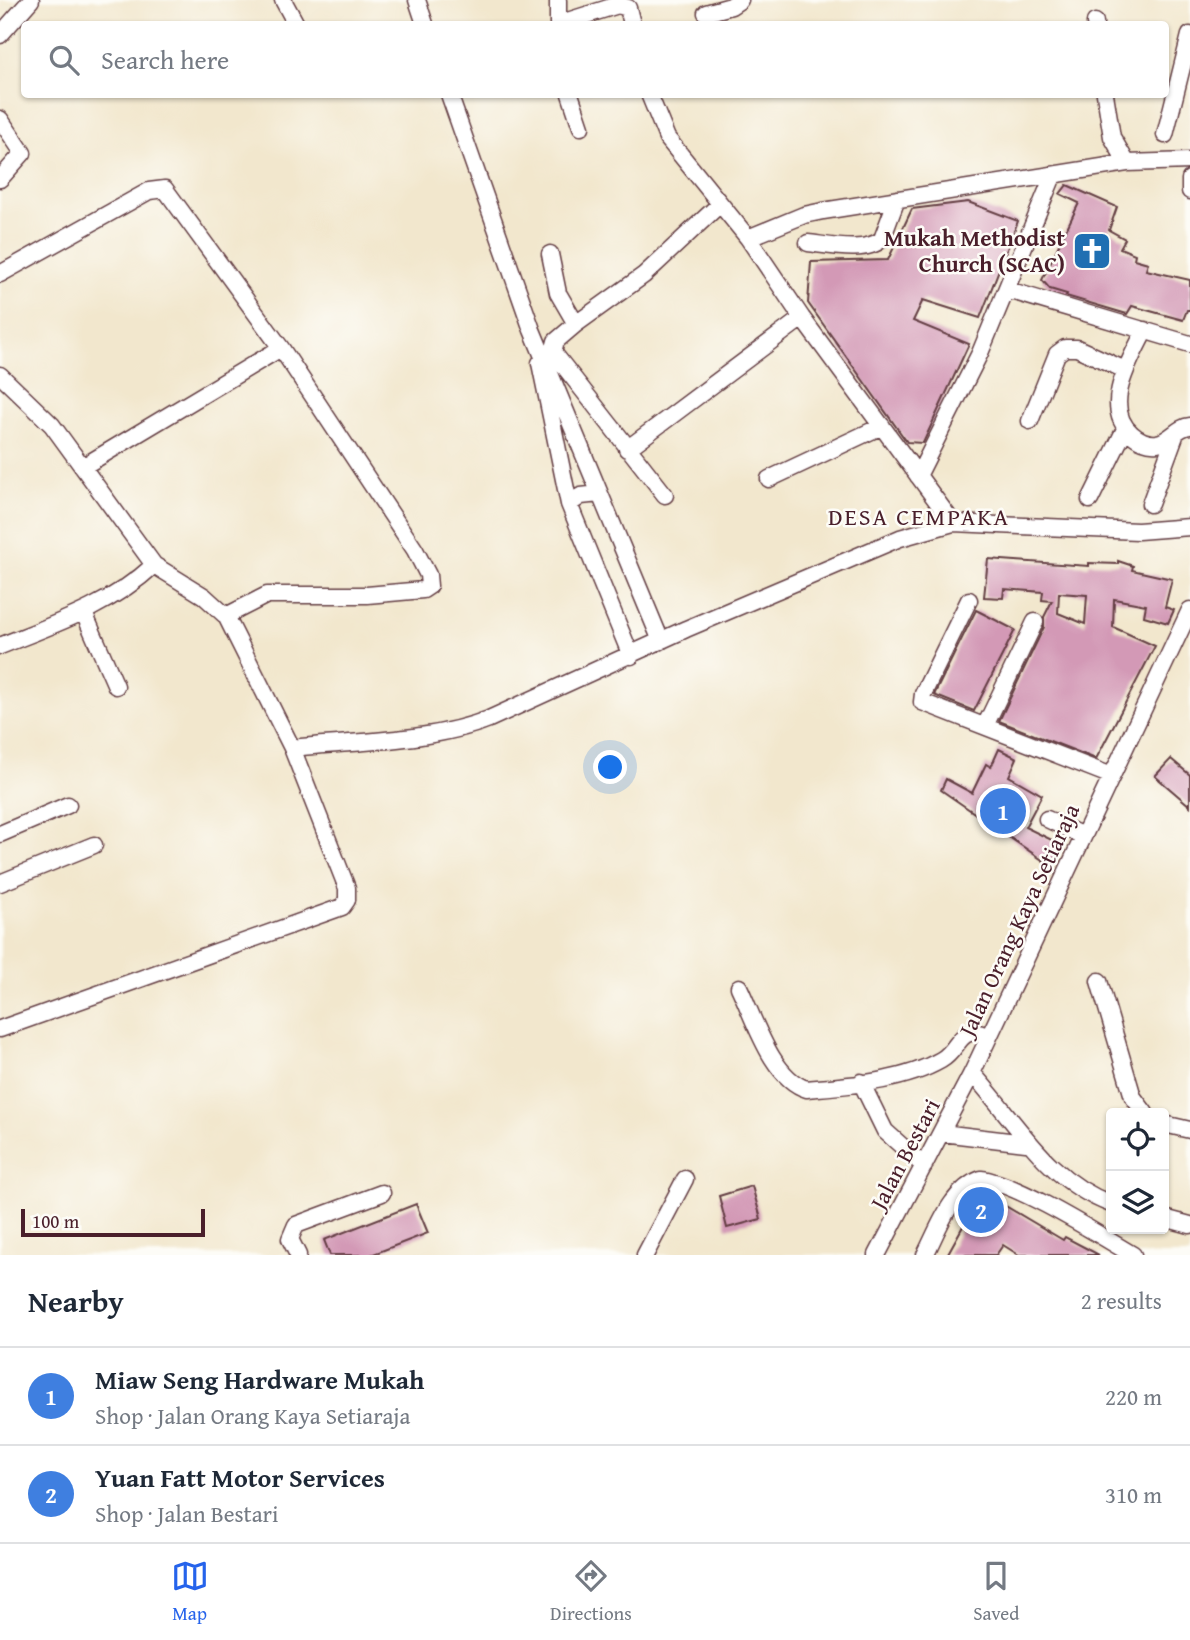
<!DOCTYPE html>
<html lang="en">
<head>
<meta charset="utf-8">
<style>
	body { margin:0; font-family:"Gentium Book Plus",serif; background:#f6f6f7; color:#1f2937 }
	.controls { position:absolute; right:21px; bottom:21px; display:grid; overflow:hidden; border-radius:7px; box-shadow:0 2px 5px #0004 }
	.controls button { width:63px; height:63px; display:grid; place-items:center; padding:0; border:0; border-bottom:2px solid #e0e1e3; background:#fff; color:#1f2937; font:35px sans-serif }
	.scale { position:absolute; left:21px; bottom:18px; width:184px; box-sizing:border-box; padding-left:7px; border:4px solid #4a1f2b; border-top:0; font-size:19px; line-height:24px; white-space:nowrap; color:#4a1f2b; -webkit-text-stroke:5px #fdfcf7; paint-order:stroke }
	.you { position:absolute; left:611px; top:768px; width:24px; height:24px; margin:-18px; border:5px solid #fff; border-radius:50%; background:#1a73e8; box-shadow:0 0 0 10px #1a73e833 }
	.badge { display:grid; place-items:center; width:46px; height:46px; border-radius:50%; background:#2563eb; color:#fff; font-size:23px; font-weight:700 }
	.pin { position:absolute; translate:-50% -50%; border:4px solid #fff; box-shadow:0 2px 7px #0006 }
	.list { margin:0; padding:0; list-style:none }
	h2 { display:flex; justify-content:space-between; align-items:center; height:91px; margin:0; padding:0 28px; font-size:30px }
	h2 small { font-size:23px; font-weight:400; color:#747a83 }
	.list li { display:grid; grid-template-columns:46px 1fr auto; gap:21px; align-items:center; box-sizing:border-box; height:98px; padding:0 28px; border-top:2px solid #e0e1e3 }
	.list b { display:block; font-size:26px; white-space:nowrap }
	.list p { margin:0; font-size:23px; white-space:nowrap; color:#747a83 }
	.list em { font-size:23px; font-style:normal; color:#747a83 }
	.icon { flex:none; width:38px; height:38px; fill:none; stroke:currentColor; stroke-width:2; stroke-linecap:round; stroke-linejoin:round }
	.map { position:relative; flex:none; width:1190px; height:1255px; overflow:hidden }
	.search { position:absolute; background:#fff; box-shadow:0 2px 5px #0004; left:21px; right:21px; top:21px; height:77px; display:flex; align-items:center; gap:18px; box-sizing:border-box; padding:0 24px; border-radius:7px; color:#747a83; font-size:26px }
	.sheet { height:287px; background:#fff }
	nav { display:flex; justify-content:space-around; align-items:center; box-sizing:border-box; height:98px; border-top:2px solid #e0e1e3; background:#fff; font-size:19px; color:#747a83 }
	nav a { display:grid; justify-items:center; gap:4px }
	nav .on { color:#2563eb }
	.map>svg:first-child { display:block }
</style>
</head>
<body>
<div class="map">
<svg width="1190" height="1255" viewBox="0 0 1190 1255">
	<rect width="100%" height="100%" fill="#fdfcf7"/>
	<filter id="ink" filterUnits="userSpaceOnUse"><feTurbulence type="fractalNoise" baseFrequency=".0143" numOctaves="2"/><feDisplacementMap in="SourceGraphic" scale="14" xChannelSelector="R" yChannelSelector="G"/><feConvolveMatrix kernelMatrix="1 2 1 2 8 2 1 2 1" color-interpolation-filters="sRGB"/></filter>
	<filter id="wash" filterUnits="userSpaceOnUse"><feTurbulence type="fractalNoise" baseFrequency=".00686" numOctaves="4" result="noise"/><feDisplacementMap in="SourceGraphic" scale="28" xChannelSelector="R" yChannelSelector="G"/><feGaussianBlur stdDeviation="1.57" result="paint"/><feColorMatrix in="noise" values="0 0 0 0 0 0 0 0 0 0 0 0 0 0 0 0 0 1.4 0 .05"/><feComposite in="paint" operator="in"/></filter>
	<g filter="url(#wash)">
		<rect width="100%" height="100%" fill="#f2e7cd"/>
		<g id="blocks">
			<path fill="#d399b6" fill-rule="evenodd" d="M1067,185L1117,207L1109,230L1125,239L1120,248L1135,254L1134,259L1148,263L1146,270L1190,280V310H1187L1183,320L1132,306L1127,314L1066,296L1067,294L1050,289L1042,280L1079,203L1060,194Z
				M968,202L1018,221L980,318L923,300L913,321L969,344L923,443L907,442L808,303L811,262L888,260L912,209Z
				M988,559L1089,566V563L1118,564V561L1133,566L1132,570L1172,579L1165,607L1174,610L1168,623L1144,616L1146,605L1114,599L1113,627L1155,646L1096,759L999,721L1044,627V617L1052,601L1042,600L1043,592L1004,589L1003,598L984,597ZM1059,593L1087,595L1085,624L1058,613Z
				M976,610L1015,630L974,711L934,695Z
				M999,749L1017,758L1009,776L1042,795L1025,827L1062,845L1051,866L941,790L946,779L972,793L986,764L991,767Z
				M1171,759L1190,775V806L1155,776Z
				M752,1186L761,1219L727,1228L719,1196Z
				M982,1192L1063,1240L1065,1237L1099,1255H1019L1003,1245L996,1255H947Z
				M416,1204L428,1233L371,1255H330L324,1240Z"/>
		</g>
	</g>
	<g filter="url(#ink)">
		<use href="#blocks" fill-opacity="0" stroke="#633d43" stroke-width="2"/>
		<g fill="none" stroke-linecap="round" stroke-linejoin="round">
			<g stroke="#633d43" stroke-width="19">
				<path id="minor" d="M283,0L296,24
					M417,0L425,24
					M558,0V24L618,5L628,8L632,24
					M706,13L731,6L740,0
					M1095,22V24
					M0,35L31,0
					M449,94L532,330L661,641
					M570,94L581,127
					M1105,94L1112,137L1127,163
					M0,119L23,153L0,179
					M1165,135L1190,35
					M1190,179V191
					M748,238L804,215L823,211L1127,163L1190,161
					M808,243C828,245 866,254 882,239L897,199
					M550,254L558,293L576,324L644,275L720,204
					M0,274L149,191L165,189L281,348L415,550L428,575L429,586L423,590L367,595H267L226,616
					M1008,290L1190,344
					M576,324L556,341L553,352L665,495
					M1145,330C1131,359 1100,407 1132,434C1138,440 1148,444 1157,443C1170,441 1177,427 1190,426
					M540,363L569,504L631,656
					M0,375L52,425L154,565
					M1030,421L1057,354L1065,348H1077L1125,370
					M627,449L802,318
					M84,466L281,348
					M918,476L980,353L1053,176
					M769,479L882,426
					M1090,500L1125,429
					M569,504L581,496L599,494
					M1150,504L1176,433
					M953,523L1138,531L1190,527
					M969,600L923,694L922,702L1112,776
					M84,613L116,686
					M0,646C55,624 110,606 154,565L204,596L226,616L292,748C354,741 431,742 489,719L686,629L900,538L953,523L802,318L748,238L667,138L649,94
					M985,726L1035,622
					M1047,819L1083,836
					M0,834L68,805
					M0,883L94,845
					M1099,981L1133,1097L1145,1113
					M739,987C754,1018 772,1079 807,1089C851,1085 903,1082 941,1060C961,1049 958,1022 989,1037
					M0,1029L342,907L347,900V888L292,748
					M972,1073C1017,1122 1046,1180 1111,1204
					M861,1082L885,1131L924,1166
					M1164,1124L1190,1130
					M942,1133L1026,1143
					M1164,1218L1190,1225
					M298,1255L290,1239L296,1225L382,1193
					M645,1255L685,1179
					M877,1255L972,1073L1190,610
					M925,1255C939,1228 951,1190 981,1179C1017,1183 1099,1235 1133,1255"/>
			</g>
			<use href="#minor" stroke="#fff" stroke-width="16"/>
		</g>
	</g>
	<defs>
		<g id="church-square" transform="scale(2.0125)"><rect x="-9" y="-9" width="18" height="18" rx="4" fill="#1f6fb2" stroke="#fdfcf7"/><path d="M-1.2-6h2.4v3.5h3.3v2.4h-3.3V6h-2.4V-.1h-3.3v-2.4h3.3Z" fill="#fff"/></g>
	</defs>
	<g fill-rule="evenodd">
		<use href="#church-square" x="1092" y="251"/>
	</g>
	<g text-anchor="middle" stroke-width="5" stroke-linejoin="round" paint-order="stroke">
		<g font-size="23" font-weight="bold" fill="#4a1f2b" stroke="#fdfcf7" text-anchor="end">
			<text x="1065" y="246">Mukah Methodist<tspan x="1065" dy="26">Church (SCAC)</tspan></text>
		</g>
		<g font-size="23" fill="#4a1f2b" stroke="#fdfcf7">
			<text transform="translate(1019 920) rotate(-65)" y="8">Jalan Orang Kaya Setiaraja</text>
			<text transform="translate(905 1154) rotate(-62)" y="8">Jalan Bestari</text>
		</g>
		<g font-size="24" letter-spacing="2" fill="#4a1f2b" stroke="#fdfcf7">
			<text x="919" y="525">DESA CEMPAKA</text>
		</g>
	</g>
</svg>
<div class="controls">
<button><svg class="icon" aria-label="locate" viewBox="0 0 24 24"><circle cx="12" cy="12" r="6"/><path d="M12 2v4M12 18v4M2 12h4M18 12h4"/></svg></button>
<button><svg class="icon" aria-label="layers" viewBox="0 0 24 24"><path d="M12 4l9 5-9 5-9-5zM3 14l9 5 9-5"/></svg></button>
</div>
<div class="scale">100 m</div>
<div class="you"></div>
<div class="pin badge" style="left:1003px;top:811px;background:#3f7fe0">1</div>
<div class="pin badge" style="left:981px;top:1210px;background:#3f7fe0">2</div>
<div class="search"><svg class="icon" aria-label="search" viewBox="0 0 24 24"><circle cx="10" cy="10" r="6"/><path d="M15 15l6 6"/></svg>Search here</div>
</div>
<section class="sheet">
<h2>Nearby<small>2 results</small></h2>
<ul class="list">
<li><span class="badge" style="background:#3f7fe0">1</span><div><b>Miaw Seng Hardware Mukah</b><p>Shop · Jalan Orang Kaya Setiaraja</p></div><em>220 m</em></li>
<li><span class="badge" style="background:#3f7fe0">2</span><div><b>Yuan Fatt Motor Services</b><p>Shop · Jalan Bestari</p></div><em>310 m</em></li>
</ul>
</section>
<nav>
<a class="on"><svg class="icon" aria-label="map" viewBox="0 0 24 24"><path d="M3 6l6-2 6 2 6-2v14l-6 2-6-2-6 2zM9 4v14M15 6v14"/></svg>Map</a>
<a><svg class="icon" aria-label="directions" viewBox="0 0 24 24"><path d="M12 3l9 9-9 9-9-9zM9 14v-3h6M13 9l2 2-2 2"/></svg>Directions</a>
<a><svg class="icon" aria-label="saved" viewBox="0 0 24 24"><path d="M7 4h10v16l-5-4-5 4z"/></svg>Saved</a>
</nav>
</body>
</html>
